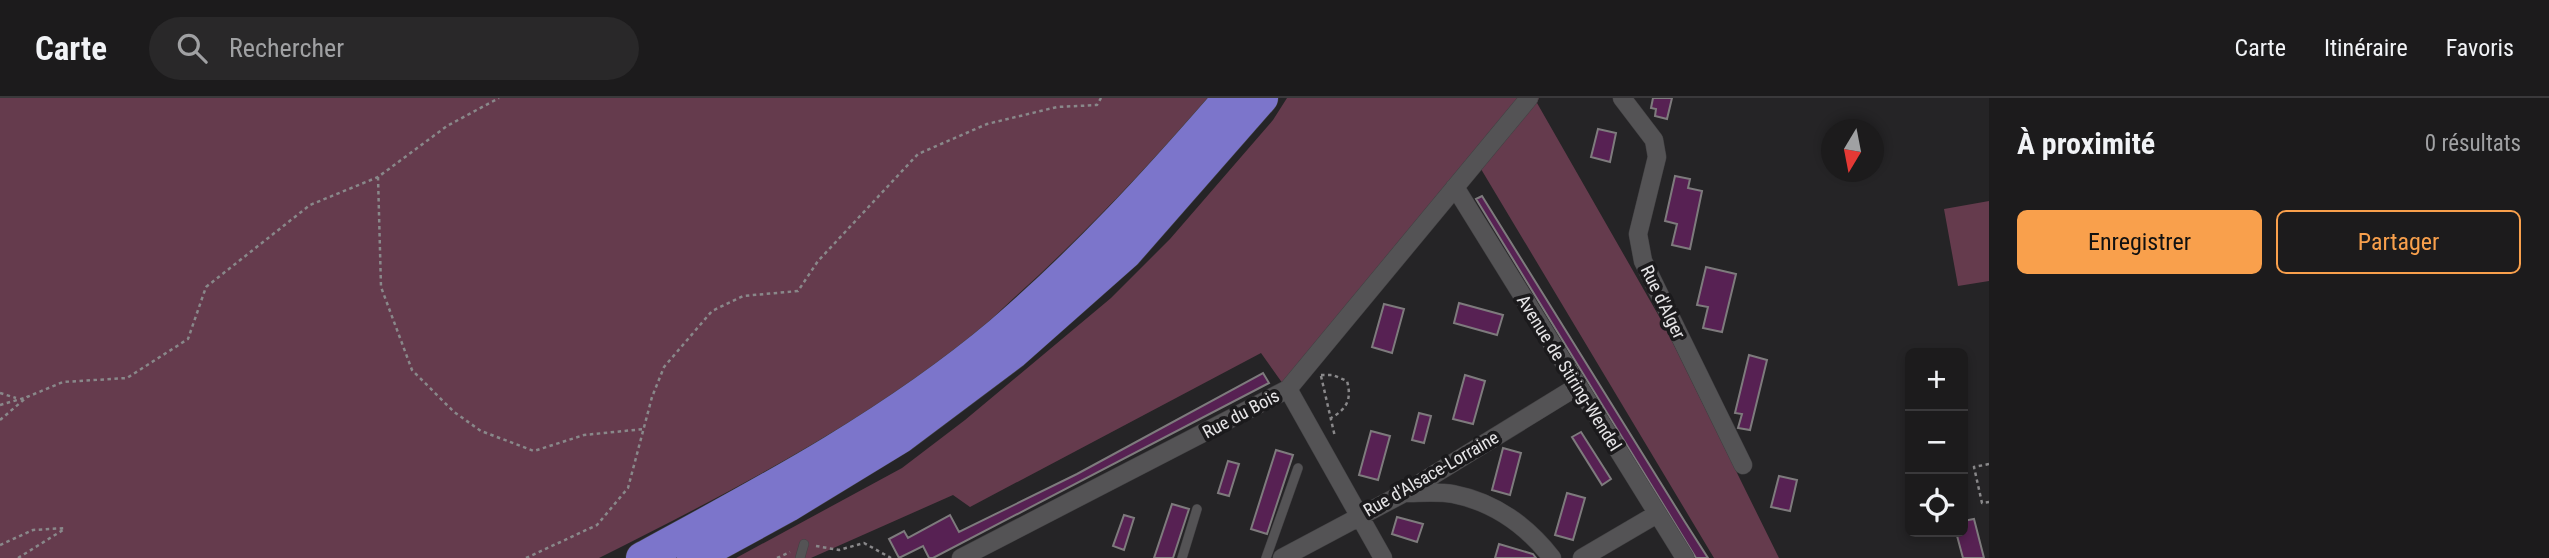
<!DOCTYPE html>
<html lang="fr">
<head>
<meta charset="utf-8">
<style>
	body { margin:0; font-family:"Roboto Condensed",sans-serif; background:#292829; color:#f1f3f6 }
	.controls { position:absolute; right:21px; bottom:21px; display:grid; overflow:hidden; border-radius:10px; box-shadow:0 4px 10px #0003 }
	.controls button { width:63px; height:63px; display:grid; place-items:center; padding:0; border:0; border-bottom:2px solid #3a393b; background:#1c1b1c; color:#f1f3f6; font:35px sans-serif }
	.compass { position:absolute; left:1821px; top:21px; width:63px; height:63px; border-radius:50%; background:#1c1b1c; box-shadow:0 4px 10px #0003; rotate:190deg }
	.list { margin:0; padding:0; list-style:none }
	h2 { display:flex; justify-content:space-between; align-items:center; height:91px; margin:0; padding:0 28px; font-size:30px }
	h2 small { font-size:23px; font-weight:400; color:#a0a1a3 }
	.actions { display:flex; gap:14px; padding:21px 28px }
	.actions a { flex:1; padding:16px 0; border:2px solid #f9a04c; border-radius:10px; text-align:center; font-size:24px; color:#f9a04c }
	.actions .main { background:#f9a04c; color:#111 }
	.icon { flex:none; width:38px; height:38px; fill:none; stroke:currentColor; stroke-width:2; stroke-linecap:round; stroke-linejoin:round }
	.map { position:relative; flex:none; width:1989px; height:460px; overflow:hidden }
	header { display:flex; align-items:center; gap:42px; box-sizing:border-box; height:98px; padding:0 35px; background:#1c1b1c; border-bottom:2px solid #3a393b }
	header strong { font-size:33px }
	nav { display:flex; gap:38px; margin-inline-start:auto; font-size:24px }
	.search { width:490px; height:63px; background:#292829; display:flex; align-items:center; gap:18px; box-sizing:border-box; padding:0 24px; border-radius:38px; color:#a0a1a3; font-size:26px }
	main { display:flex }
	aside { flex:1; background:#1c1b1c }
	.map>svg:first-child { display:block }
</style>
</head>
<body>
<header>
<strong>Carte</strong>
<div class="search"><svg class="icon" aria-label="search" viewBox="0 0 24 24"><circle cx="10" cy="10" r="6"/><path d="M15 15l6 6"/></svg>Rechercher</div>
<nav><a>Carte</a><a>Itinéraire</a><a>Favoris</a></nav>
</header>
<main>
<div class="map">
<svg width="1989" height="460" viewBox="0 0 1989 460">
	<rect width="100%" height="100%" fill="#252426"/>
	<path fill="#653b4d" d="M0,0H1209C1147,69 1085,136 1016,198C998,214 981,233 961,248C850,332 723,398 599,460H0Z
		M1287,0H1539L1537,5L1664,227L1779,460H1714L1472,56L1283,286L1261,255L970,409L953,397L811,460H736L902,370L965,322L1111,200L1170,141L1273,22Z
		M1989,103V183L1958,188L1944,111Z"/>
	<path fill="#572153" stroke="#7e7b7d" stroke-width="2" d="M1653,0H1672L1667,21L1655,18L1656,11L1651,10Z
		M1598,31L1616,35L1610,64L1591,59Z
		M1675,78L1690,81L1688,90L1702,93L1690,151L1672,147L1677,126L1665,123Z
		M1482,98L1685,424L1708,460H1696L1476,101Z
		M1706,169L1736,176L1722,234L1703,230L1708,209L1697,207Z
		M1459,205L1503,217L1497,237L1454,225Z
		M1384,206L1404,211L1392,255L1372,249Z
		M1749,257L1767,262L1750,332L1738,330L1742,316L1735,315Z
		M1263,275L1269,285L933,460H929L923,448L899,460L889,441L904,433L908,440L950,417L959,434L1077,376Z
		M1465,277L1485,283L1473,326L1453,321Z
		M1419,315L1431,318L1424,345L1412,342Z
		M1371,333L1390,338L1378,382L1359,377Z
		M1581,334L1611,381L1602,387L1572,339Z
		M1503,350L1521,355L1510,397L1492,392Z
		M1276,352L1293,357L1267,436L1251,431Z
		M1228,363L1239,366L1229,398L1218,395Z
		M1779,378L1797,382L1790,413L1771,409Z
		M1567,395L1585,400L1573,442L1555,437Z
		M1172,406L1189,411L1173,460H1154Z
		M1124,417L1134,420L1124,452L1113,448Z
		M1397,419L1423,426L1417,444L1392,436Z
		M1974,421L1984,460H1963L1956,434H1963V423Z
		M1499,446L1533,456L1536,460H1495Z"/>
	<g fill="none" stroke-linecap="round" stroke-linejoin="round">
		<g stroke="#424143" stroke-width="10">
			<path id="service" d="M800,460L804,446
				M1182,460L1197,411
				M1266,460L1298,370"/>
		</g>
		<g stroke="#424143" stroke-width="19">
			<path id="minor" d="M1622,0L1654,42L1657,59L1638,136L1643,163L1743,367
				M1455,89L1685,460
				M1288,291L1383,460
				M1404,395C1420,395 1438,393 1453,396C1494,404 1527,428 1552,460
				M961,460L1288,291L1529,0
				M1282,460L1404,395L1578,288
				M1582,460L1657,416"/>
		</g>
		<g stroke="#424143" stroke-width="33">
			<path id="motorway" d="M642,460C766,393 892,326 1000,235C1084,163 1157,83 1229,0
				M693,460L788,408L901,339L1013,255L1126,155L1262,0"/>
		</g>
		<path stroke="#89888a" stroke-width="2.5" stroke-dasharray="3.5 3.5" stroke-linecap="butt" d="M378,79L381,189L412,272L454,314L481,333L534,353L584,337L644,331
			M1321,277H1333L1347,283C1352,301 1347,311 1331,320
			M1321,278L1335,339
			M0,295L16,300
			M0,307L24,300
			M0,322L27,299L63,284L127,280L188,241L206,189L310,107L378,79L447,28L499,0
			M1989,366L1974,369L1982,405L1989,404
			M0,447L33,432L66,430
			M816,448L839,452L864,445L891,460
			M18,460L63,432
			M526,460L597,427L628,390L652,299L664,269L712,213L743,198L798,193L818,163L918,56L987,26L1057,9L1097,7L1101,0
			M777,460L790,454"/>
		<use href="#service" stroke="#545355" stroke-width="9"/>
		<use href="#minor" stroke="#545355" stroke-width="18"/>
		<use href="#motorway" stroke="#7c75cb" stroke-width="32"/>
	</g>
	<g text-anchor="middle" stroke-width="7" stroke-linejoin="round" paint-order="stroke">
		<g font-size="18" fill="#e6e5e7" stroke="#1b1a1c">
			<text transform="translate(1663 204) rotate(64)" y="6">Rue d'Alger</text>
			<text transform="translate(1569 275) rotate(58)" y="6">Avenue de Stiring-Wendel</text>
			<text transform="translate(1241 316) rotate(-28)" y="6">Rue du Bois</text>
			<text transform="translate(1431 376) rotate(-30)" y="6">Rue d'Alsace-Lorraine</text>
		</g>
	</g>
</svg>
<div class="controls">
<button>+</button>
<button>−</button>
<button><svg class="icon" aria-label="locate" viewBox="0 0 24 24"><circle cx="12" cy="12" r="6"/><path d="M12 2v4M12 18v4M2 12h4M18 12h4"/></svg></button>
</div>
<svg class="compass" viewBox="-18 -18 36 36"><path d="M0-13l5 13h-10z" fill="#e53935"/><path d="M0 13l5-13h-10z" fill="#a0a1a3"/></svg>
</div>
<aside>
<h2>À proximité<small>0 résultats</small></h2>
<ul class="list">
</ul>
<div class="actions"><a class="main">Enregistrer</a><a>Partager</a></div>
</aside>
</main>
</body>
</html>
